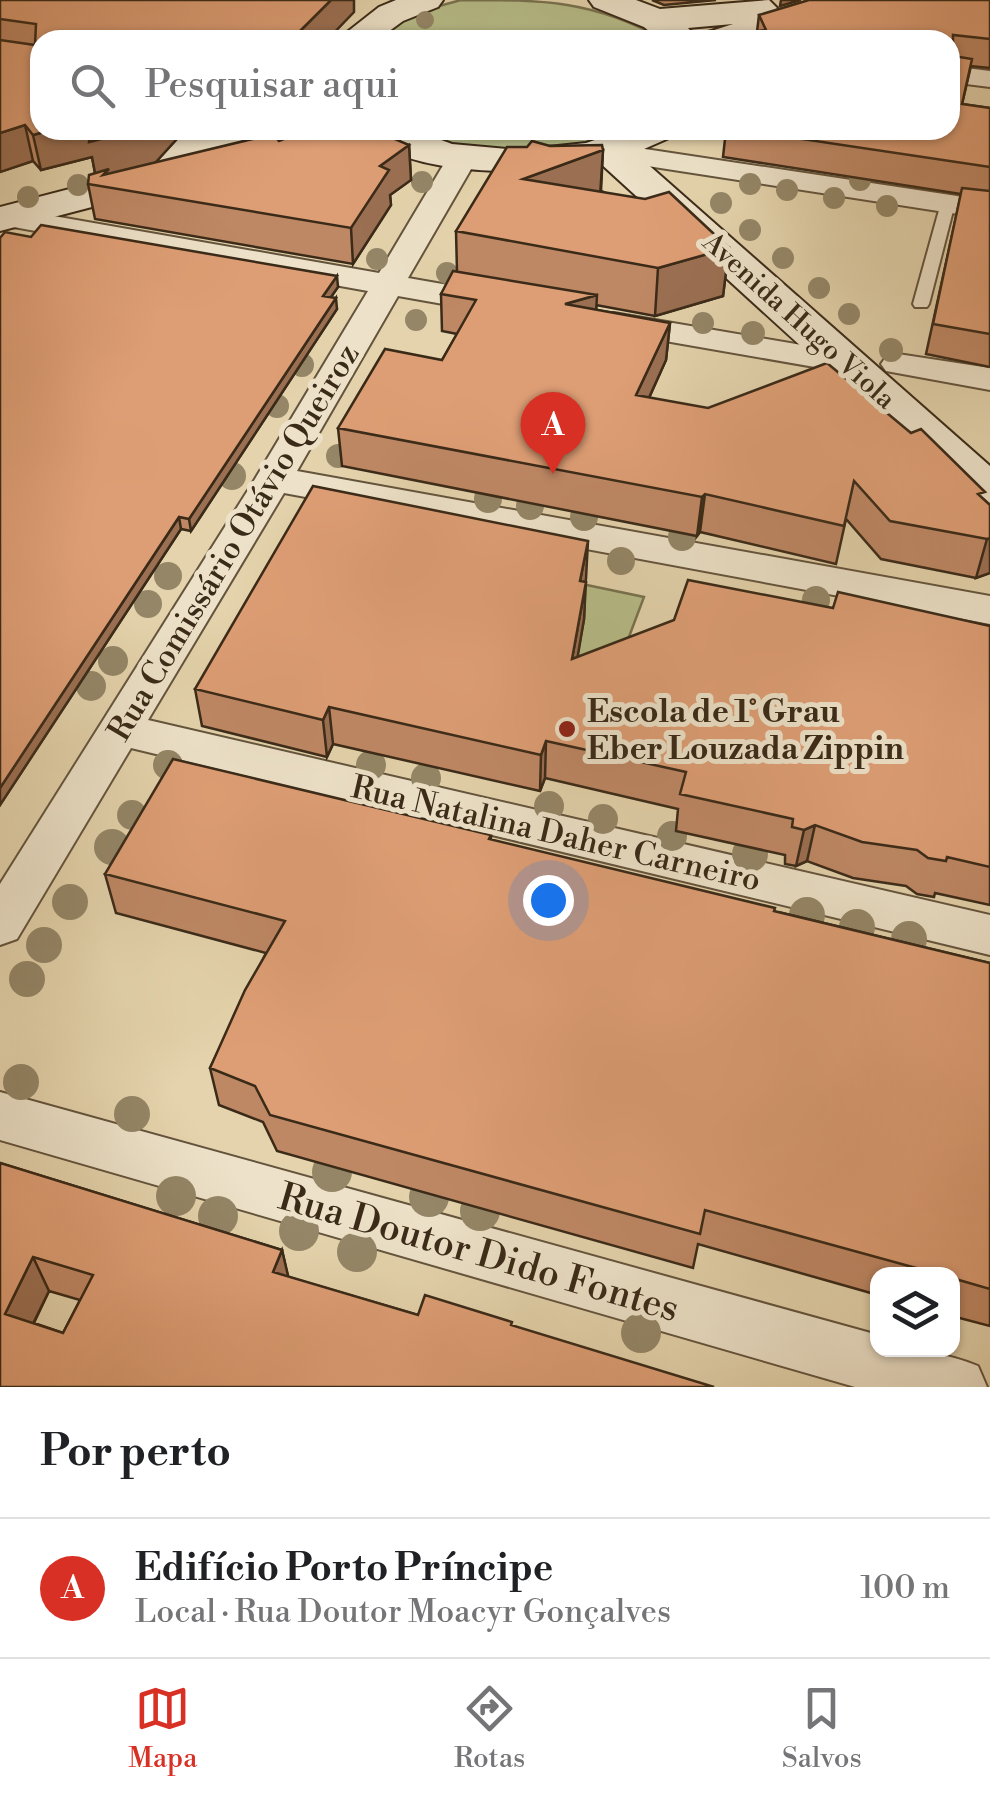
<!DOCTYPE html>
<html lang="pt">
<head>
<meta charset="utf-8">
<style>
	body { margin:0; font-family:"Libre Bodoni",serif; background:#f2f2f2; color:#202124 }
	.controls { position:absolute; right:30px; bottom:30px; display:grid; overflow:hidden; border-radius:20px; box-shadow:0 2px 8px #0004 }
	.controls button { width:90px; height:90px; display:grid; place-items:center; padding:0; border:0; border-bottom:2px solid #e0e0e0; background:#fff; color:#202124; font:50px sans-serif }
	.you { position:absolute; left:548px; top:900px; width:35px; height:35px; margin:-25px; border:8px solid #fff; border-radius:50%; background:#1a73e8; box-shadow:0 0 0 15px #1a73e833 }
	.badge { display:grid; place-items:center; width:65px; height:65px; border-radius:50%; background:#d93025; color:#fff; font-size:32px; font-weight:700 }
	.pin { position:absolute; translate:-50% -82px; filter:drop-shadow(0 2px 5px #0008) }
	.pin::after { content:''; position:absolute; top:52px; width:35px; height:30px; background:inherit; clip-path:polygon(0 0,100% 0,50% 100%) }
	.list { margin:0; padding:0; list-style:none }
	h2 { display:flex; justify-content:space-between; align-items:center; height:130px; margin:0; padding:0 40px; font-size:42px }
	h2 small { font-size:32px; font-weight:400; color:#757577 }
	.list li { display:grid; grid-template-columns:65px 1fr auto; gap:30px; align-items:center; box-sizing:border-box; height:140px; padding:0 40px; border-top:2px solid #e0e0e0 }
	.list b { display:block; font-size:38px; white-space:nowrap }
	.list p { margin:0; font-size:32px; white-space:nowrap; color:#757577 }
	.list em { font-size:32px; font-style:normal; color:#757577 }
	.icon { flex:none; width:55px; height:55px; fill:none; stroke:currentColor; stroke-width:2; stroke-linecap:round; stroke-linejoin:round }
	.map { position:relative; flex:none; width:990px; height:1387px; overflow:hidden }
	.search { position:absolute; background:#fff; box-shadow:0 2px 8px #0004; left:30px; right:30px; top:30px; height:110px; display:flex; align-items:center; gap:25px; box-sizing:border-box; padding:0 35px; border-radius:30px; color:#757577; font-size:38px }
	.sheet { height:270px; background:#fff }
	nav { display:flex; justify-content:space-around; align-items:center; box-sizing:border-box; height:140px; border-top:2px solid #e0e0e0; background:#fff; font-size:28px; color:#757577 }
	nav a { display:grid; justify-items:center; gap:5px }
	nav .on { color:#d93025 }
	.map>svg:first-child { display:block }
</style>
</head>
<body>
<div class="map">
<svg width="990" height="1387" viewBox="0 0 990 1387">
	<rect width="100%" height="100%" fill="#e4d3ac"/>
	<filter id="stains"><feTurbulence type="fractalNoise" baseFrequency=".002" numOctaves="4"/><feColorMatrix values="0 0 0 0 .2 0 0 0 0 .09 0 0 0 0 .02 0 0 0 .5 -.17"/></filter>
	<radialGradient id="worn" r=".72"><stop offset=".6" stop-color="#630" stop-opacity="0"/><stop offset="1" stop-color="#630" stop-opacity=".3"/></radialGradient>
	<path fill="#b6bc88" stroke="#787350" stroke-width="2.5" d="M461,0C544,0 593,0 665,40H371L410,14Z
		M406,130H634C559,158 481,158 406,130Z
		M582,584L644,597L615,674L553,661Z"/>
	<g fill="none" stroke-linecap="round" stroke-linejoin="round">
		<g stroke="#64543d" stroke-width="4">
			<path id="lane" d="M948,199L955,203L929,304L927,307H915L913,304L941,203Z"/>
		</g>
		<g stroke="#64543d" stroke-width="4">
			<path id="street" d="M950,66L990,71V87L950,82Z
				M612,144L990,201V219L602,159L597,153L602,147Z
				M463,148L473,151L478,157L408,278L494,293L506,296L511,303L506,310L494,313L398,296L297,471L990,596V624L284,493L148,720L990,915V955L131,748L17,939L0,945V884L255,479L368,291L8,226L0,224V210L8,208L379,273L448,157L453,151Z
				M614,313L849,353L861,356L866,363L861,370L849,373L602,330L597,323L602,316Z
				M898,354L990,368V390L886,371L881,364L886,357Z
				M0,1092L878,1335V1350C915,1350 943,1352 978,1366L987,1387H855L0,1140Z"/>
		</g>
		<g stroke="#3a2a18" stroke-width="4">
			<path id="secondary" d="M396,0H443L438,7L403,21L377,40H337L379,7Z
				M589,0H636L660,9L769,0L777,8L774,12L813,0H865L860,7L753,40H700L705,33L733,24L688,28L699,40H660L644,27L594,7Z
				M204,130H267L261,138L115,177L101,173L96,165L101,157Z
				M364,130H414L452,144L519,150L586,143L624,130H675L669,138L635,153L990,466V508L973,503L600,163C548,176 398,179 364,130Z
				M162,165L176,169L181,177L176,185L0,231V207Z"/>
		</g>
		<use href="#lane" fill="#ede2c9" fill-rule="evenodd"/>
		<use href="#street" fill="#ede2c9" fill-rule="evenodd"/>
		<use href="#secondary" fill="#ede2c9" fill-rule="evenodd"/>
	</g>
	<g fill="#948667">
		<circle cx="425" cy="20" r="9"/>
		<circle cx="860" cy="180" r="11"/>
		<circle cx="422" cy="182" r="11"/>
		<circle cx="750" cy="184" r="11"/>
		<circle cx="78" cy="185" r="11"/>
		<circle cx="787" cy="190" r="11"/>
		<circle cx="28" cy="197" r="11"/>
		<circle cx="834" cy="198" r="11"/>
		<circle cx="721" cy="203" r="11"/>
		<circle cx="887" cy="206" r="11"/>
		<circle cx="750" cy="230" r="11"/>
		<circle cx="783" cy="258" r="11"/>
		<circle cx="377" cy="259" r="11"/>
		<circle cx="447" cy="273" r="11"/>
		<circle cx="819" cy="288" r="11"/>
		<circle cx="849" cy="314" r="11"/>
		<circle cx="416" cy="320" r="11"/>
		<circle cx="703" cy="323" r="11"/>
		<circle cx="753" cy="333" r="12"/>
		<circle cx="891" cy="350" r="12"/>
		<circle cx="302" cy="365" r="12"/>
		<circle cx="277" cy="406" r="12"/>
		<circle cx="338" cy="456" r="12"/>
		<circle cx="232" cy="476" r="14"/>
		<circle cx="488" cy="499" r="14"/>
		<circle cx="530" cy="506" r="14"/>
		<circle cx="584" cy="517" r="14"/>
		<circle cx="682" cy="537" r="14"/>
		<circle cx="621" cy="561" r="14"/>
		<circle cx="168" cy="576" r="14"/>
		<circle cx="816" cy="600" r="14"/>
		<circle cx="148" cy="604" r="14"/>
		<circle cx="113" cy="661" r="15"/>
		<circle cx="91" cy="686" r="15"/>
		<circle cx="168" cy="765" r="15"/>
		<circle cx="371" cy="765" r="15"/>
		<circle cx="426" cy="778" r="15"/>
		<circle cx="549" cy="806" r="15"/>
		<circle cx="132" cy="815" r="15"/>
		<circle cx="603" cy="819" r="15"/>
		<circle cx="672" cy="836" r="15"/>
		<circle cx="112" cy="847" r="18"/>
		<circle cx="750" cy="854" r="18"/>
		<circle cx="70" cy="902" r="18"/>
		<circle cx="807" cy="915" r="18"/>
		<circle cx="857" cy="927" r="18"/>
		<circle cx="909" cy="939" r="18"/>
		<circle cx="44" cy="945" r="18"/>
		<circle cx="27" cy="979" r="18"/>
		<circle cx="21" cy="1082" r="18"/>
		<circle cx="132" cy="1114" r="18"/>
		<circle cx="332" cy="1172" r="20"/>
		<circle cx="176" cy="1196" r="20"/>
		<circle cx="429" cy="1197" r="20"/>
		<circle cx="480" cy="1211" r="20"/>
		<circle cx="218" cy="1216" r="20"/>
		<circle cx="299" cy="1231" r="20"/>
		<circle cx="357" cy="1252" r="20"/>
		<circle cx="641" cy="1333" r="20"/>
	</g>
	<path fill="#bf8865" stroke="#3a2a18" stroke-width="2.5" fill-rule="evenodd" d="M0,0L354,12L40,40V130H185L155,163L279,141L409,145L411,180L390,195L391,205L353,264L95,219L88,184L95,173L92,157L41,170L33,161L0,172Z
		M652,0H716L664,5Z
		M990,0V68L971,66L962,104L990,108V367L926,354L961,194L723,157L726,130H950L756,40L759,15Z
		M550,146L603,150L601,191L729,248L723,296L655,316L596,305V310L670,323L666,360L649,398L983,499L990,505V573L976,578L881,559L846,519L836,564L700,532L697,536L342,466L338,428L442,360L457,334L442,331L441,294L457,272L456,231Z
		M0,238L338,287L331,297L337,309L191,531L181,529L0,805Z
		M585,582L584,619L577,657L833,608L990,626V905L935,893L934,897L917,894L906,886L853,878L807,861L796,866L785,864V855L676,831L678,809L545,778L540,791L333,744L327,757L202,726L195,689Z
		M491,835V840L774,911L990,963V1326L952,1316V1274H878V1295L698,1244L693,1268L277,1151L263,1122L219,1105L210,1068L266,953L116,913L105,874Z
		M0,1163L282,1250L288,1277L418,1315L512,1326L0,1387ZM49,1291L80,1300L63,1333L34,1323Z"/>
	<path fill="#9b6f52" stroke="#3a2a18" stroke-width="2.5" d="M331,0H354V12L327,40H291Z
		M781,0H801L780,6Z
		M25,125L33,161L0,172V133Z
		M51,130H185L155,163L96,178L92,157L41,170L33,135Z
		M409,145L411,180L390,195L391,205L353,264L351,228L380,166Z
		M603,150L600,197L523,179Z
		M729,248L723,296L655,316L658,268Z
		M337,276L338,287L324,307L323,296Z
		M597,295L595,333L565,304Z
		M336,298L337,309L191,531L189,519Z
		M670,323L666,360L633,433L636,395Z
		M705,494L700,532L697,536L702,497Z
		M179,517L181,529L0,805V788Z
		M990,538V573L976,578L987,539Z
		M588,541L586,579L579,618L580,581Z
		M586,582L584,619L571,696L572,659Z
		M329,707L333,744L327,757L323,720Z
		M546,741L545,778L540,791L541,755Z
		M815,825L807,861L796,866L804,830Z
		M282,1250L290,1284L273,1272Z
		M33,1257L49,1291L22,1346L5,1314Z"/>
	<path fill="#de9e75" stroke="#3a2a18" stroke-width="2.5" fill-rule="evenodd" d="M0,0H331L291,40H40V130H51L33,135L25,125L0,133V40L35,45L36,24L0,19Z
		M809,0H990V39L953,35V56L972,59L962,104L990,108V167L742,130H950V40H756L759,31L766,30L759,15Z
		M90,130H137L89,142Z
		M306,130H374L409,145L380,166L389,170L351,228L88,184L89,175L109,169L103,175L273,134L279,141Z
		M532,141L550,146L602,145L603,150L523,179L645,199L669,192L729,248L658,268L456,231L507,147H527Z
		M962,188L990,191V334L933,324Z
		M41,225L337,276L323,296L336,298L189,519L179,517L0,788V238L5,232L31,237Z
		M453,271L597,295L565,304L670,323L636,395L708,408L827,363L911,433L921,429L985,492L978,494L990,505V538L987,539L890,521L854,481L844,526L705,494L702,497L338,428L385,349L442,360L476,300L441,294Z
		M313,486L588,541L580,581L586,582L572,659L674,620L688,580L833,608L838,592L990,626V867L947,857L946,861L928,858L917,850L862,842L815,825L804,830L792,827L793,819L680,794L686,772L546,741L541,755L329,707L323,720L195,689Z
		M173,759L491,835L489,839L775,908L774,911L990,963V1289L952,1278V1274H938L705,1210L700,1234L270,1115L255,1086L210,1068L245,990L285,921L105,874Z
		M0,1163L282,1250L273,1272L418,1315L425,1295L512,1322L511,1325L714,1387H0ZM33,1257L93,1275L63,1333L5,1314Z"/>
	<circle fill="#8f2418" stroke="#ede2c9" stroke-width="4" cx="567" cy="729" r="10"/>
	<g text-anchor="middle" stroke-width="10" stroke-linejoin="round" paint-order="stroke">
		<g font-size="28" fill="#3a2a18" stroke="#ede2c9">
			<text transform="translate(800 320) rotate(42)" y="10">Avenida Hugo Viola</text>
		</g>
		<g font-size="32" fill="#3a2a18" stroke="#ede2c9">
			<text transform="translate(233 542) rotate(-59)" y="11">Rua Comissário Otávio Queiroz</text>
			<text transform="translate(556 833) rotate(13)" y="11">Rua Natalina Daher Carneiro</text>
		</g>
		<g font-size="32" font-weight="bold" fill="#3a2a18" stroke="#ede2c9" text-anchor="start">
			<text x="587" y="722">Escola de 1˚ Grau<tspan x="587" dy="37">Eber Louzada Zippin</tspan></text>
		</g>
		<g font-size="38" fill="#3a2a18" stroke="#ede2c9">
			<text transform="translate(479 1252) rotate(16)" y="13">Rua Doutor Dido Fontes</text>
		</g>
	</g>
	<rect width="100%" height="100%" filter="url(#stains)"/>
	<rect width="100%" height="100%" fill="url(#worn)"/>
</svg>
<div class="controls">
<button><svg class="icon" aria-label="layers" viewBox="0 0 24 24"><path d="M12 4l9 5-9 5-9-5zM3 14l9 5 9-5"/></svg></button>
</div>
<div class="you"></div>
<div class="pin badge" style="left:553px;top:474px">A</div>
<div class="search"><svg class="icon" aria-label="search" viewBox="0 0 24 24"><circle cx="10" cy="10" r="6"/><path d="M15 15l6 6"/></svg>Pesquisar aqui</div>
</div>
<section class="sheet">
<h2>Por perto<small></small></h2>
<ul class="list">
<li><span class="badge">A</span><div><b>Edifício Porto Príncipe</b><p>Local · Rua Doutor Moacyr Gonçalves</p></div><em>100 m</em></li>
</ul>
</section>
<nav>
<a class="on"><svg class="icon" aria-label="map" viewBox="0 0 24 24"><path d="M3 6l6-2 6 2 6-2v14l-6 2-6-2-6 2zM9 4v14M15 6v14"/></svg>Mapa</a>
<a><svg class="icon" aria-label="directions" viewBox="0 0 24 24"><path d="M12 3l9 9-9 9-9-9zM9 14v-3h6M13 9l2 2-2 2"/></svg>Rotas</a>
<a><svg class="icon" aria-label="saved" viewBox="0 0 24 24"><path d="M7 4h10v16l-5-4-5 4z"/></svg>Salvos</a>
</nav>
</body>
</html>
